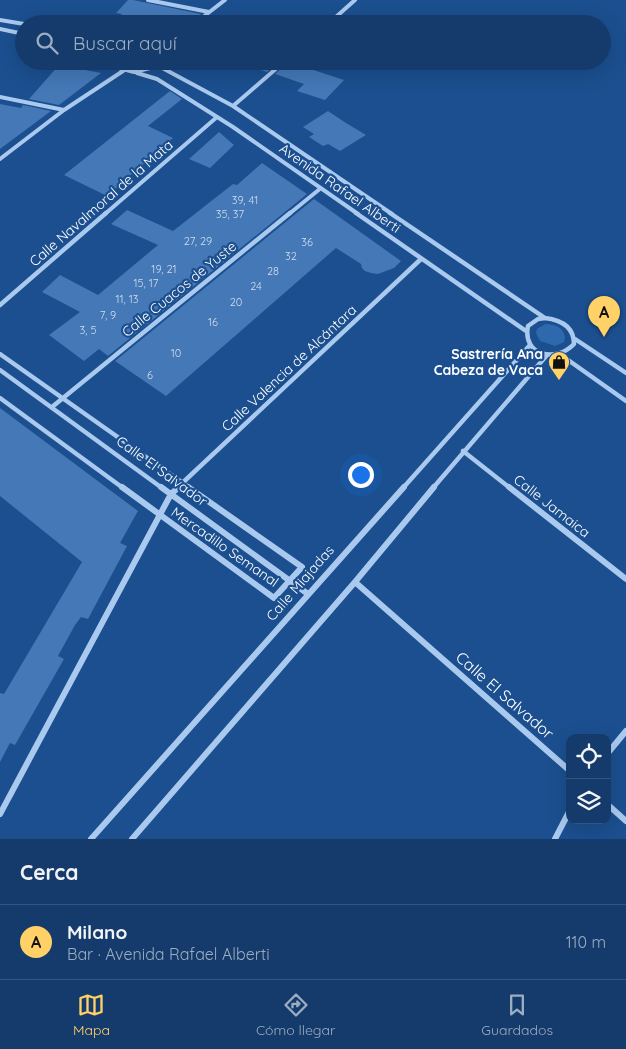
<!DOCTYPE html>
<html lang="es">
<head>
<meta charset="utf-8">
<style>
	body { margin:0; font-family:Quicksand,sans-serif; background:#1d4271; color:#f1f3f6 }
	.controls { position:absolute; right:15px; bottom:15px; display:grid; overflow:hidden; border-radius:10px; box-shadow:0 5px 20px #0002 }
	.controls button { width:45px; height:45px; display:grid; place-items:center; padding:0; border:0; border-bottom:1px solid #33557e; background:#143b6b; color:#f1f3f6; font:25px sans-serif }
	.you { position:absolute; left:360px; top:474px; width:18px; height:18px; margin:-12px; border:4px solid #fff; border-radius:50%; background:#1a73e8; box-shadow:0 0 0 8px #1a73e833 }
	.badge { display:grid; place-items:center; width:32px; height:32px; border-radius:50%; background:#ffd166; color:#111; font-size:16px; font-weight:700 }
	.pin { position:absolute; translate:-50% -41px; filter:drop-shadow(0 1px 2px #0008) }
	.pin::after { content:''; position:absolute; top:26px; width:18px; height:15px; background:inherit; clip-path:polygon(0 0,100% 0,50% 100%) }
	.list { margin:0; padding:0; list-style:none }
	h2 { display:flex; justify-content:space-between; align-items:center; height:65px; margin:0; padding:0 20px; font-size:21px }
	h2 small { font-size:16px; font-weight:400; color:#9dadc1 }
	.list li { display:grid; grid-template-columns:32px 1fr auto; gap:15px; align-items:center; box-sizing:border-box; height:75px; padding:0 20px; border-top:1px solid #33557e }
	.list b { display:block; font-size:19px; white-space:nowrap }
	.list p { margin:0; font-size:16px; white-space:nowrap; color:#9dadc1 }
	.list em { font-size:16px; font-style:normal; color:#9dadc1 }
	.icon { flex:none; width:28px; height:28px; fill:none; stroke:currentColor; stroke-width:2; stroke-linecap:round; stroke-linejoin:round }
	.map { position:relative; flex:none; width:626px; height:839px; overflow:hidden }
	.search { position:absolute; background:#143b6b; box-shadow:0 5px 20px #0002; left:15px; right:15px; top:15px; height:55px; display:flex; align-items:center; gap:12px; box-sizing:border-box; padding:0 18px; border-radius:28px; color:#9dadc1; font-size:19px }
	.sheet { height:140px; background:#143b6b }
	nav { display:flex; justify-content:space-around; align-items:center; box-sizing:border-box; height:70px; border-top:1px solid #33557e; background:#143b6b; font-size:14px; color:#9dadc1 }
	nav a { display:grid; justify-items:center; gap:2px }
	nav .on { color:#ffd166 }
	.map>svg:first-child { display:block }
</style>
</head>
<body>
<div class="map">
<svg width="626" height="839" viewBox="0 0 626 839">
	<rect width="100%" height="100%" fill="#1b4f8f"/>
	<path fill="#2e69ad" d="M545,324C555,324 563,327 565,337L564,342L555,346L540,341L536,333L537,329Z"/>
	<path fill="#4478b7" d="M128,0H133L201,14L190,24H112L122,14L116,13Z
		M244,61H279L267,72L244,64Z
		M289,62L344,80L325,100L297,91L304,84L275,74Z
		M59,65L101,73L59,105L29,99Z
		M170,91L182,99L148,126L173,138L107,196L64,175Z
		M0,104L21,108L23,105L51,111L0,149Z
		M328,111L346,123L366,135L340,151L328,144L323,146L309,137L314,134L303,127Z
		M219,132L234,145L210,168L189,159Z
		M262,163L307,194L108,356L99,349L84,361L49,335L80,312L42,292L60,275L98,295L158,245L111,224L127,210L173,231L233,184L237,185Z
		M314,199L401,261L394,268L378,274L371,273L365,271L362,268L361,264L336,248L166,396L115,361Z
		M0,408L138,511L120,543L127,546L88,619L81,617L75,625L58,656L64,659L15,745L10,743L0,762V693L4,694L82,562L0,496Z"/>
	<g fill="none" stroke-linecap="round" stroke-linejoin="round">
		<path stroke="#a9c9ee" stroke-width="4" d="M148,0L209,12
			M0,20L24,24
			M194,24L225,0
			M328,24L355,0
			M0,29L24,34
			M118,61L119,68L134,72L150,68L154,61
			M153,63L233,106L392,214
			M137,73L157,79L233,127L358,214
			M0,97L64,110
			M233,106L285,61
			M0,159L64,110L123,71
			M105,214L217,117
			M289,214L321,188"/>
		<path stroke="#a9c9ee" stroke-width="4.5" d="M356,213L526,331
			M390,213L545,318
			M0,305L106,213
			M545,318C561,320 574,327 574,344C556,363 522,356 528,326L538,319Z
			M575,339L626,373
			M0,354L190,488
			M561,355L626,401
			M0,370L162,488
			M0,398L123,488
			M52,407L290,213
			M463,451L510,488
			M177,488L421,259
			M403,488L530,345
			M433,488L547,355"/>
		<path stroke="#a9c9ee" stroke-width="6" d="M122,487L274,598L302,567L188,487
			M161,487L308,594
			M509,487L626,579
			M355,582L570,771
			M607,754L626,731
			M607,804L626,821
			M0,814L171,494L179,487
			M91,839L404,487
			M132,839L355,582L434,487
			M555,839L570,810"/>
	</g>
	<defs>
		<g id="shop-pin" transform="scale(1.125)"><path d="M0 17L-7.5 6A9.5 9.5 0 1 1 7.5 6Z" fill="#ffd166" stroke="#1b4f8f"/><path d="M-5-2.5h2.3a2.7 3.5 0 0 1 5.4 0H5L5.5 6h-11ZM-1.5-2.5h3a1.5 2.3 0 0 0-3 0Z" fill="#111"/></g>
	</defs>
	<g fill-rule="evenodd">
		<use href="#shop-pin" x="559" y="362"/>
	</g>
	<g text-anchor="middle" stroke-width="4.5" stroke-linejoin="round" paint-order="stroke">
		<g font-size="11" fill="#d0dded">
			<text x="245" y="204">39, 41</text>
			<text x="230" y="218">35, 37</text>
			<text x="198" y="245">27, 29</text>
			<text x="307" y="246">36</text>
			<text x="291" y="260">32</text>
			<text x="164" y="273">19, 21</text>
			<text x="273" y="275">28</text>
			<text x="146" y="287">15, 17</text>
			<text x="256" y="290">24</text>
			<text x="127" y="303">11, 13</text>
			<text x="236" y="306">20</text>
			<text x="108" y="319">7, 9</text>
			<text x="213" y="326">16</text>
			<text x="88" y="334">3, 5</text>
			<text x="176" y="357">10</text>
			<text x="150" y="379">6</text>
		</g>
		<g font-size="14" fill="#fff" stroke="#1b4f8f">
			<text transform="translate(340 188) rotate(35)" y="5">Avenida Rafael Alberti</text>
			<text transform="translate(101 203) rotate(-41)" y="5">Calle Navalmoral de la Mata</text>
			<text transform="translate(179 289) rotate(-39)" y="5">Calle Cuacos de Yuste</text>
			<text transform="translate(289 368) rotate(-43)" y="5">Calle Valencia de Alcántara</text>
			<text transform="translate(162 471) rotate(36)" y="5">Calle El Salvador</text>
			<text transform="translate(552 506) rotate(38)" y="5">Calle Jamaica</text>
			<text transform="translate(225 547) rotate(35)" y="5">Mercadillo Semanal</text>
			<text transform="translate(300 583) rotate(-49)" y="5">Calle Miajadas</text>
		</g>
		<g font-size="14" font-weight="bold" fill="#fff" stroke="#1b4f8f" text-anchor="end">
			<text x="543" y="359">Sastrería Ana<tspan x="543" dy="16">Cabeza de Vaca</tspan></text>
		</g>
		<g font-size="16" fill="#fff" stroke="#1b4f8f">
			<text transform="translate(505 695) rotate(41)" y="6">Calle El Salvador</text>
		</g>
	</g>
</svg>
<div class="controls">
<button><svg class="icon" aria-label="locate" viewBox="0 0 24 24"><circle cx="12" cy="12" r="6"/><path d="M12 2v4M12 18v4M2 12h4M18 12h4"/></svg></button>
<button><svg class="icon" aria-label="layers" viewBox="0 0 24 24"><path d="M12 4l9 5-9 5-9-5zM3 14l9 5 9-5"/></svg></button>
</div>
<div class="you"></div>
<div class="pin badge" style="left:604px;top:337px">A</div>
<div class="search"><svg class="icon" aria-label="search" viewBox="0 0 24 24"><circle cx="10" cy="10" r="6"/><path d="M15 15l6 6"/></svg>Buscar aquí</div>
</div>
<section class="sheet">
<h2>Cerca<small></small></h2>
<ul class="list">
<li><span class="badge">A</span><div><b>Milano</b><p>Bar · Avenida Rafael Alberti</p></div><em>110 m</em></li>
</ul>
</section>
<nav>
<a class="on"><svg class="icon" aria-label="map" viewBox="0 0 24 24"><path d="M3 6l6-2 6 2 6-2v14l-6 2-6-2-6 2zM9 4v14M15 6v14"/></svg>Mapa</a>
<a><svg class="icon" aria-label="directions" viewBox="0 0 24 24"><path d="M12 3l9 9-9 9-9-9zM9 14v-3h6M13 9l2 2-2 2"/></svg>Cómo llegar</a>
<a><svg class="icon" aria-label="saved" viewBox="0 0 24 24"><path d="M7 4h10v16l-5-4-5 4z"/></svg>Guardados</a>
</nav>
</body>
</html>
